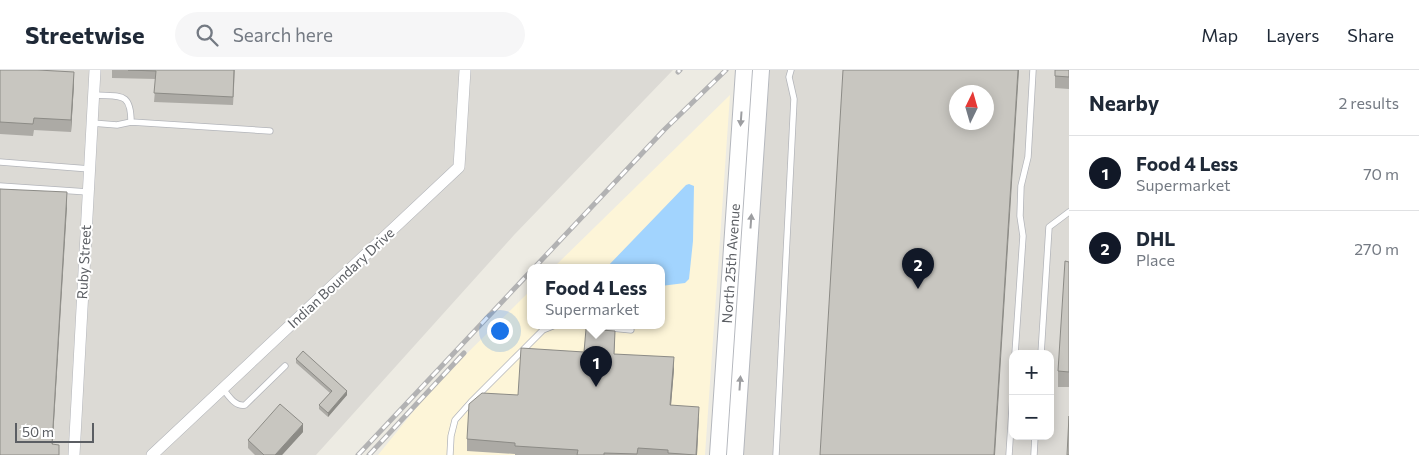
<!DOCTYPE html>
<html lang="en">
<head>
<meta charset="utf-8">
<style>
	body { margin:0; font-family:Commissioner,sans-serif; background:#f6f6f7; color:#1f2937 }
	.controls { position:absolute; right:15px; bottom:15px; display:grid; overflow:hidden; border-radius:10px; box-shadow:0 2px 12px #0003 }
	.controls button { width:45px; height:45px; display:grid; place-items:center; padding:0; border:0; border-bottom:1px solid #e0e1e3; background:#fff; color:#1f2937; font:25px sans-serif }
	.compass { position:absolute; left:949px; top:15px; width:45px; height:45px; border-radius:50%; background:#fff; box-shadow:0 2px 12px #0003; rotate:5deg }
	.scale { position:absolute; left:15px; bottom:12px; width:79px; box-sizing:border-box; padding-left:5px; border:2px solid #5b5e63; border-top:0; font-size:14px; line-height:18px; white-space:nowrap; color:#5b5e63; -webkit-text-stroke:4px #fff; paint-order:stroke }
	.you { position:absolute; left:499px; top:260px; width:18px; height:18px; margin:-12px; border:4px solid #fff; border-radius:50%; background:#1a73e8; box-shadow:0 0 0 8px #1a73e833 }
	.badge { display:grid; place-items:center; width:32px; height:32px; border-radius:50%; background:#111827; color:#fff; font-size:16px; font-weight:700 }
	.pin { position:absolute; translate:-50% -41px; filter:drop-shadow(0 1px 2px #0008) }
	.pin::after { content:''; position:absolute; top:26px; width:18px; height:15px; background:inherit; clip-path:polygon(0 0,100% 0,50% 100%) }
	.popup { position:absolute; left:527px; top:194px; width:138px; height:65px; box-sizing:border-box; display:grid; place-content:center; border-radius:10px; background:#fff; filter:drop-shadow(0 1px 4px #0005); font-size:16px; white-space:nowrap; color:#747a83 }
	.popup b { font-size:19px; color:#1f2937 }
	.popup::after { content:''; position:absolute; left:50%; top:100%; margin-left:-10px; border:10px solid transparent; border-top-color:#fff }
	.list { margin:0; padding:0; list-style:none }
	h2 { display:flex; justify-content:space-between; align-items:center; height:65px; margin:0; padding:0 20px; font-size:21px }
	h2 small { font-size:16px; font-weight:400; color:#747a83 }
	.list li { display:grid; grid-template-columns:32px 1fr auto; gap:15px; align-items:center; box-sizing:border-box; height:75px; padding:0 20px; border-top:1px solid #e0e1e3 }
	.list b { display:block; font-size:19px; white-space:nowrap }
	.list p { margin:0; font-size:16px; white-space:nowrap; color:#747a83 }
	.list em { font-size:16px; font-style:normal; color:#747a83 }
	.icon { flex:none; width:28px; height:28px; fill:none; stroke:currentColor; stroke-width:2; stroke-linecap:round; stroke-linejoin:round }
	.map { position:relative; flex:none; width:1069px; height:385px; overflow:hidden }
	header { display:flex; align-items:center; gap:30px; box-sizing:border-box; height:70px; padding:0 25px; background:#fff; border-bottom:1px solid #e0e1e3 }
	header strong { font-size:24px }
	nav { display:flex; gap:28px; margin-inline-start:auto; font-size:18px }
	.search { width:350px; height:45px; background:#f6f6f7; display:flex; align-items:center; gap:12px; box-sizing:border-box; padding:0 18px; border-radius:28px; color:#747a83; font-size:19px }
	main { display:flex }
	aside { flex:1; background:#fff }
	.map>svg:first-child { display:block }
</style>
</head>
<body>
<header>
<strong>Streetwise</strong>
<div class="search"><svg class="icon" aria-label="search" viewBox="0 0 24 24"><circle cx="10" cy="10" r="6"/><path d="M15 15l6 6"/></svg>Search here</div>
<nav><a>Map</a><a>Layers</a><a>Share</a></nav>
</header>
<main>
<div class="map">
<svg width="1069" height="385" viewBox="0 0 1069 385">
	<rect width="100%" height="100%" fill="#edebe3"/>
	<path fill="#fdf5d8" d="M730,25L705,385H378L434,316L531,220V256H661V198H553Z"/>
	<path fill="#dcdad5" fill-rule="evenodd" d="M0,0H673L514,165L316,385H0Z
		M770,0H1069V385H743ZM956,22H986V52H956ZM1013,284H1050V366H1013Z"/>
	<path fill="#a2d4fe" d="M689,114L694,116L693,171L689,209L685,213L661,216V198H606L686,115Z"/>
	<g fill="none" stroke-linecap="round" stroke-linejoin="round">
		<g stroke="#b3b5ba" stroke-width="7">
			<path id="lane" d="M94,25C120,27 131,21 131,52
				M92,53L117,55L131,52L270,61
				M0,92L90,99
				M0,116L88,122
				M591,256L631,260
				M1015,284L1023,166L1020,146L1021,116L1028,87L1033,0
				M1041,284L1049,157L1069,142
				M223,319C229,326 235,337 245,335L285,296
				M450,385L451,366L455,350L471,332L543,260L553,256
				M776,385L794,29L789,7L791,0
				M1009,385L1013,324
				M1034,385L1035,366"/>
		</g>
		<g stroke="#b3b5ba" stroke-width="12">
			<path id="street" d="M74,385L95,0
				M152,385L459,97L465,0"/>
		</g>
		<g stroke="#b4b7bd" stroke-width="18">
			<g id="secondary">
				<path id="s1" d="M718,385L744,0"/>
				<path d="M735,385L761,0"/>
			</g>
		</g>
		<use href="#lane" stroke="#fff" stroke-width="5.5"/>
		<use href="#street" stroke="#fff" stroke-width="11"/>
		<use href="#secondary" stroke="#fff" stroke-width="16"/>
		<g stroke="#b2b2b3" stroke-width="5">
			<path id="rail" d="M678,2L680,0
				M534,198L665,59L726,0
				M358,385L531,201
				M369,385L464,283"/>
		</g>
		<use href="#rail" stroke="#fff" stroke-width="3" stroke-dasharray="9" stroke-linecap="butt"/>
	</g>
	<path fill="#acaaa5" d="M0,0L74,14L71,62L34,60L33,66L0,64Z
		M112,0H235L233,35L154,32L156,9L112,8Z
		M1069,0V19L1055,18V6Z
		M1069,192V317H1058V301Z
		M615,273L614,284L674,299L671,335L699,348L697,385H515V384L467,381V369L518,325L584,282Z
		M296,289L347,325L328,347L319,339V335L330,323L296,293Z
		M303,362L282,385H255L248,378V370Z"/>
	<path fill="#8c8b86" d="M1018,0H1019L995,385H994Z
		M74,2V14L71,62V50Z
		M67,122V137L52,385V374Z
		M674,287V299L670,347V335Z
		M347,321V325L328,347V343Z
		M699,337L697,385H696Z
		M303,354V362L282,385H275Z"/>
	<path fill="#c8c6c0" stroke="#8c8b86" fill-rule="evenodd" d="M0,0H38L74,2L71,50L34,48L33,54L0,52Z
		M128,0H234L233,27L154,23L156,1Z
		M843,0H1018L994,385H820ZM956,22H986V52H956Z
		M1055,0H1069V7L1055,6Z
		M0,119L67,122L52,374L59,375V385H0Z
		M1065,191L1069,192V302L1058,301Z
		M586,259L615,261L614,284L674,287L670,335L699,337L696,385L668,383V380L638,378L637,384L604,383V385H577L578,380L515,376V373L467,369L469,334L482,323L518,325L521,278L584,282Z
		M303,281L347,321L328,343L319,335L332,321L296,289Z
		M280,334L303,354L275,385H264L248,370Z
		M1069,346V385H1067Z"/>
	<defs><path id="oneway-solid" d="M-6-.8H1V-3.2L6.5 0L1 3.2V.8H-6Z" transform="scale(1.25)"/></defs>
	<g fill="#9d9ea1">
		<use href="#oneway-solid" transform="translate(741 49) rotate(94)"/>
		<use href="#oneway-solid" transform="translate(751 151) rotate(-86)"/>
		<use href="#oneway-solid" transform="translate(740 313) rotate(-86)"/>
	</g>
	<g text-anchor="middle" stroke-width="4" stroke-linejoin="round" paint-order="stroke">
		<g font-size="14" fill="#5b5e63" stroke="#fff">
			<text transform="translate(84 192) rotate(-87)" y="5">Ruby Street</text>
			<text dy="5" stroke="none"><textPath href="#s1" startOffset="192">North 25th Avenue</textPath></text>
			<text transform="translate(341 208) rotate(-43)" y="5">Indian Boundary Drive</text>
		</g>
	</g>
</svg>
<div class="controls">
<button>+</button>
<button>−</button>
</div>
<svg class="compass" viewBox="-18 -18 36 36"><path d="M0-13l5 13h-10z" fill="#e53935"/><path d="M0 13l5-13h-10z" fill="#747a83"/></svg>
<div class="scale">50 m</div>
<div class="you"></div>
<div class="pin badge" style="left:596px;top:317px">1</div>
<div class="popup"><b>Food 4 Less</b>Supermarket</div>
<div class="pin badge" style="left:918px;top:219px">2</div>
</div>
<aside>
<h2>Nearby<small>2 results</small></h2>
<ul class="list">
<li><span class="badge">1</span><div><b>Food 4 Less</b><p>Supermarket</p></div><em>70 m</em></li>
<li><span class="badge">2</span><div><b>DHL</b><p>Place</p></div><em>270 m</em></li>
</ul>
</aside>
</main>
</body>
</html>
